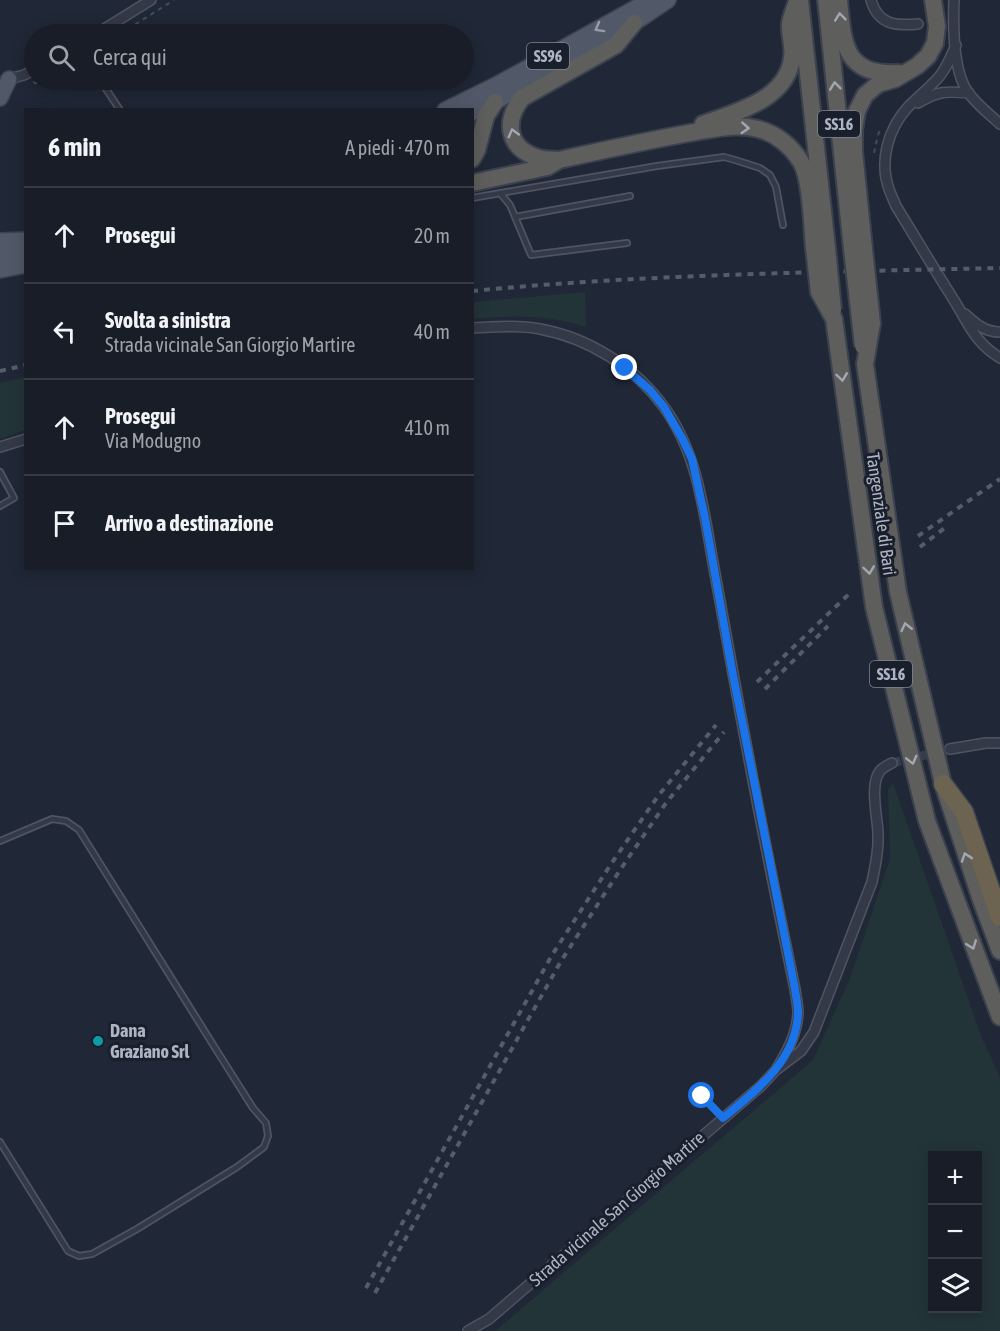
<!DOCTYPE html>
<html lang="it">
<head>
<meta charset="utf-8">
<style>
	body { margin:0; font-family:"Asap Condensed",sans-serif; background:#252a34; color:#f1f3f6 }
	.controls { position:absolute; right:18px; bottom:18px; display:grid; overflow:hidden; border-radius:0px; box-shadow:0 3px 15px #0003 }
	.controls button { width:54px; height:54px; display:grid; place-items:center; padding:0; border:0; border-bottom:2px solid #363b45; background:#181d28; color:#f1f3f6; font:30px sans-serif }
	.stop { position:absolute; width:18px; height:18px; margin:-14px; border:4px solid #1a73e8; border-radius:50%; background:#fff }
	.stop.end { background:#1a73e8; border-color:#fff; box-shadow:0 2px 6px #0008 }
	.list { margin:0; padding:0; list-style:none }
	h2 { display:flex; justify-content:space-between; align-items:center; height:78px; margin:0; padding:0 24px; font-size:26px }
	h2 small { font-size:20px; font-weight:400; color:#9fa2a8 }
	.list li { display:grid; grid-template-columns:39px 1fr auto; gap:18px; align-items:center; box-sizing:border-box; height:96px; padding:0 24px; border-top:2px solid #363b45 }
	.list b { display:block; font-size:22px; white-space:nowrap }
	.list p { margin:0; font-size:20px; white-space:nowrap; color:#9fa2a8 }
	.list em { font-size:20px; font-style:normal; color:#9fa2a8 }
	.icon { flex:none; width:33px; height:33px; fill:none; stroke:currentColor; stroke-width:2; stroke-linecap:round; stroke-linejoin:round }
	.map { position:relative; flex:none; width:1000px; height:1331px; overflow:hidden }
	.search { position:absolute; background:#181d28; box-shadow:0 3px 15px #0003; left:24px; top:24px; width:450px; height:66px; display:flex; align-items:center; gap:15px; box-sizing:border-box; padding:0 21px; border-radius:33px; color:#9fa2a8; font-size:22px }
	.panel { position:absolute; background:#181d28; box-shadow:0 3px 15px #0003; left:24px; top:108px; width:450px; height:462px; border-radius:0px }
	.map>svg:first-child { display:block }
</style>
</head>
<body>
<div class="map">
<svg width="1000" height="1331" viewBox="0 0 1000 1331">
	<rect width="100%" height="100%" fill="#202736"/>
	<path fill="#233438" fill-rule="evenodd" d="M585,292L586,327C547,315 513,315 473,319V302Z
		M25,377V430L0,439V383Z
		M893,783L981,1036L1000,1077V1331H495L813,1060L850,978L890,859L888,790ZM932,1156H978V1308H932Z"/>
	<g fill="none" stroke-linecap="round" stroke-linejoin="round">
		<path stroke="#353c4b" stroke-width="9" stroke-dasharray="9 4.5" stroke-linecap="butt" d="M892,763L950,749"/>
		<g stroke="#4e5461" stroke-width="8">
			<path id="service" d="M100,80L120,110
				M500,193L510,205L531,255L627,243
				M472,198L657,166L724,157L735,160L760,168L770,175L776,187L783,225
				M515,217L630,196
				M0,472L14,498L0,506
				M0,841L52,819L66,821L79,830L217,1051L253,1108L266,1123L268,1136L264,1147L237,1167L137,1229L92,1254L79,1256L68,1251L0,1142
				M702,1096L723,1118"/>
		</g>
		<g stroke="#4e5461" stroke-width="12">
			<path id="minor" d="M871,0C878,25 896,26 918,24
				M954,0C953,26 953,69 967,91C976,104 989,114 1000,124
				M96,34L151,0
				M956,45C951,57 946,69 938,78C929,88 918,97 908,107C888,129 879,161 889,189C891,195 894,201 896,206C915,237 933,267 952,297C968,322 973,341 1000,358
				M5,80L24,75L34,70
				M918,103C938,91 945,91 969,93
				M965,314C976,324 985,332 1000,332
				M472,328C495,327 518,325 540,329C589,338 635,367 664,407C696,451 703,505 712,557C719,595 726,634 733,673C752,778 773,884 795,989C796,997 798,1005 798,1013C797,1034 787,1052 776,1070
				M0,447L26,439
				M950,749L986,743H1000
				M468,1331L489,1319L761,1086L776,1070L801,1051L814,1032L872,882C875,867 879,851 878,835C878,818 869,785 880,771C883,767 888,765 892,763"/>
		</g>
		<g stroke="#3d4350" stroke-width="18">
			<path id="primary" d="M0,98L9,79
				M445,110L498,84L650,0
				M472,113L495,102L634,23L668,0
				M0,241L26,240
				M0,255L26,250
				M0,270L26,265"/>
		</g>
		<g stroke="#3b414e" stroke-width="20">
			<path id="trunk" d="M800,0L827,248
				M826,0L852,249
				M839,0C843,43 844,76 898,73
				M703,124C737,112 788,99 792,57C794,46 789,35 790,24C791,16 795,8 797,1
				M472,159L477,150L486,116L495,102
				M558,160C552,159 545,160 539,158C508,149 503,122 522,98L616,45L634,23
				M472,183L547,167L559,160C604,150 649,140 695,132C715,129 738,123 758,129C776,133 792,147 801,162C811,179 812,226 814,248
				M864,249L854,151V130L857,111L865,95L878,84L895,79L917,66L928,56L935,43L937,26L933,0
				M834,319L874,607L927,821L1000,1017
				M865,364L898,592L943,784L981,900L1000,951"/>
		</g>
		<g stroke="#3b414e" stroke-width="21">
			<path id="motorway" d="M943,784L964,812L1000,917"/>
		</g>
		<path stroke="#3f5054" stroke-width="2" stroke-dasharray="4.5 4.5" stroke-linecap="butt" d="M120,34L174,0
			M33,82L41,85L49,80
			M874,153L878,135L880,130"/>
		<use href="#service" stroke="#333946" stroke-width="4.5"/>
		<use href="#minor" stroke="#333946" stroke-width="9"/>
		<use href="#primary" stroke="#515867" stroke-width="15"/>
		<use href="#trunk" stroke="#5e5e5c" stroke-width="16"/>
		<use href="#motorway" stroke="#6c6451" stroke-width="18"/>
		<path stroke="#555d6d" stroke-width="4" stroke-dasharray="6 6" stroke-linecap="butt" d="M472,291C648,274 824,272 1000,268
			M0,371L26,365
			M918,536L1000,479
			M920,547L946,527
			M757,682L850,593
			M765,689L828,626
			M366,1288L552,955L611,864L658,796L716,725
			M375,1293L561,961L620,870L666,803L724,732"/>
		<g stroke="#3b414e" stroke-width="20" stroke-linecap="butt">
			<path id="trunk-bridge" d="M814,248L819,292L834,319
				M827,248L833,310
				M852,249L863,346
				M864,249L872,323L865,364"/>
		</g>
		<use href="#trunk-bridge" stroke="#5e5e5c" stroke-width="16"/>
	</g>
	<defs><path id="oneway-chevron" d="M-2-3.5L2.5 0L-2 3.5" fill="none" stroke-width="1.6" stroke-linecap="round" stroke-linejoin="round" transform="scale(1.5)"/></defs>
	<g stroke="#a2a7b4">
		<use href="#oneway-chevron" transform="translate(840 17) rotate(-96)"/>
		<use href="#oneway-chevron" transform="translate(835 86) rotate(-96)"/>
		<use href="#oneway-chevron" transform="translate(745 128) rotate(4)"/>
		<use href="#oneway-chevron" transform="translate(513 133) rotate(-105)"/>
		<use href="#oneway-chevron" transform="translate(842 377) rotate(82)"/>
		<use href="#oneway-chevron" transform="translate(869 570) rotate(82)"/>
		<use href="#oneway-chevron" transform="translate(906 627) rotate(-103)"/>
		<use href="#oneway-chevron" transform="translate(912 760) rotate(76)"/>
		<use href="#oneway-chevron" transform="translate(966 857) rotate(-109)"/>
		<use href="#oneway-chevron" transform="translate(972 945) rotate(69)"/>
	</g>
	<use stroke="#979dac" href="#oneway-chevron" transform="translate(599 28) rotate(151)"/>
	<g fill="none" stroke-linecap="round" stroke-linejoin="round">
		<path stroke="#1a73e8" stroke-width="8" d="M625,368L650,390L664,407L682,438L692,459L705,518L733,675L795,989C796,997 798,1005 798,1013C796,1061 757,1090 723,1118L702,1096"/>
	</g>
	<circle fill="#0f9aa8" stroke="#191f2b" stroke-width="2" cx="98" cy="1041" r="6"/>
	<g text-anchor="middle" stroke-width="6" stroke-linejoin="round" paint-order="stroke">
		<g fill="#191f2b" stroke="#818795" stroke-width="1.5">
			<rect x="527" y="43" width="42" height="26" rx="4.5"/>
			<rect x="818" y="111" width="42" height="26" rx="4.5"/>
			<rect x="870" y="661" width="42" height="26" rx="4.5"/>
		</g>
		<g font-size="16" font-weight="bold" fill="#aeb4c3">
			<text x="548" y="62">SS96</text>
			<text x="839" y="130">SS16</text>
			<text x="891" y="680">SS16</text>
		</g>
		<g font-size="18" fill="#aeb4c3" stroke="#191f2b">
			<text transform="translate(881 514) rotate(82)" y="6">Tangenziale di Bari</text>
			<text transform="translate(617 1209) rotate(-41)" y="6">Strada vicinale San Giorgio Martire</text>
		</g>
		<g font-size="18" font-weight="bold" fill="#aeb4c3" stroke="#191f2b" text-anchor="start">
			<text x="110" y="1037">Dana<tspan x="110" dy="21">Graziano Srl</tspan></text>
		</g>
	</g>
</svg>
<div class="controls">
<button>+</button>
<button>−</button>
<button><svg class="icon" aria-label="layers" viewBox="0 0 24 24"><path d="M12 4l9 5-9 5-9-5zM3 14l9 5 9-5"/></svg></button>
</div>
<div class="stop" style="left:702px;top:1096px"></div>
<div class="stop end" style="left:625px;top:368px"></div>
<div class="search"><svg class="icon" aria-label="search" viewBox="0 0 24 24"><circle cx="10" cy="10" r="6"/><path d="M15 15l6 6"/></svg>Cerca qui</div>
<section class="panel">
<h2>6 min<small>A piedi · 470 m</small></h2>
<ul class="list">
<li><svg class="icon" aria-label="ahead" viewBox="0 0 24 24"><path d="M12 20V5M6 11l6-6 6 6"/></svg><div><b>Prosegui</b></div><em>20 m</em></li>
<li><svg class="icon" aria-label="left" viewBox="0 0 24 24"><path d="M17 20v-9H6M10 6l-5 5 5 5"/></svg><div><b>Svolta a sinistra</b><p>Strada vicinale San Giorgio Martire</p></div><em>40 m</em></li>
<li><svg class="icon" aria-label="ahead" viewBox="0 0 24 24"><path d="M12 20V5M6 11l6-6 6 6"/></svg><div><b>Prosegui</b><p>Via Modugno</p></div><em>410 m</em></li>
<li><svg class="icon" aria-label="arrive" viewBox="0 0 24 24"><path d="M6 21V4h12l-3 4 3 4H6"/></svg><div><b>Arrivo a destinazione</b></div></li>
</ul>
</section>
</div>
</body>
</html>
